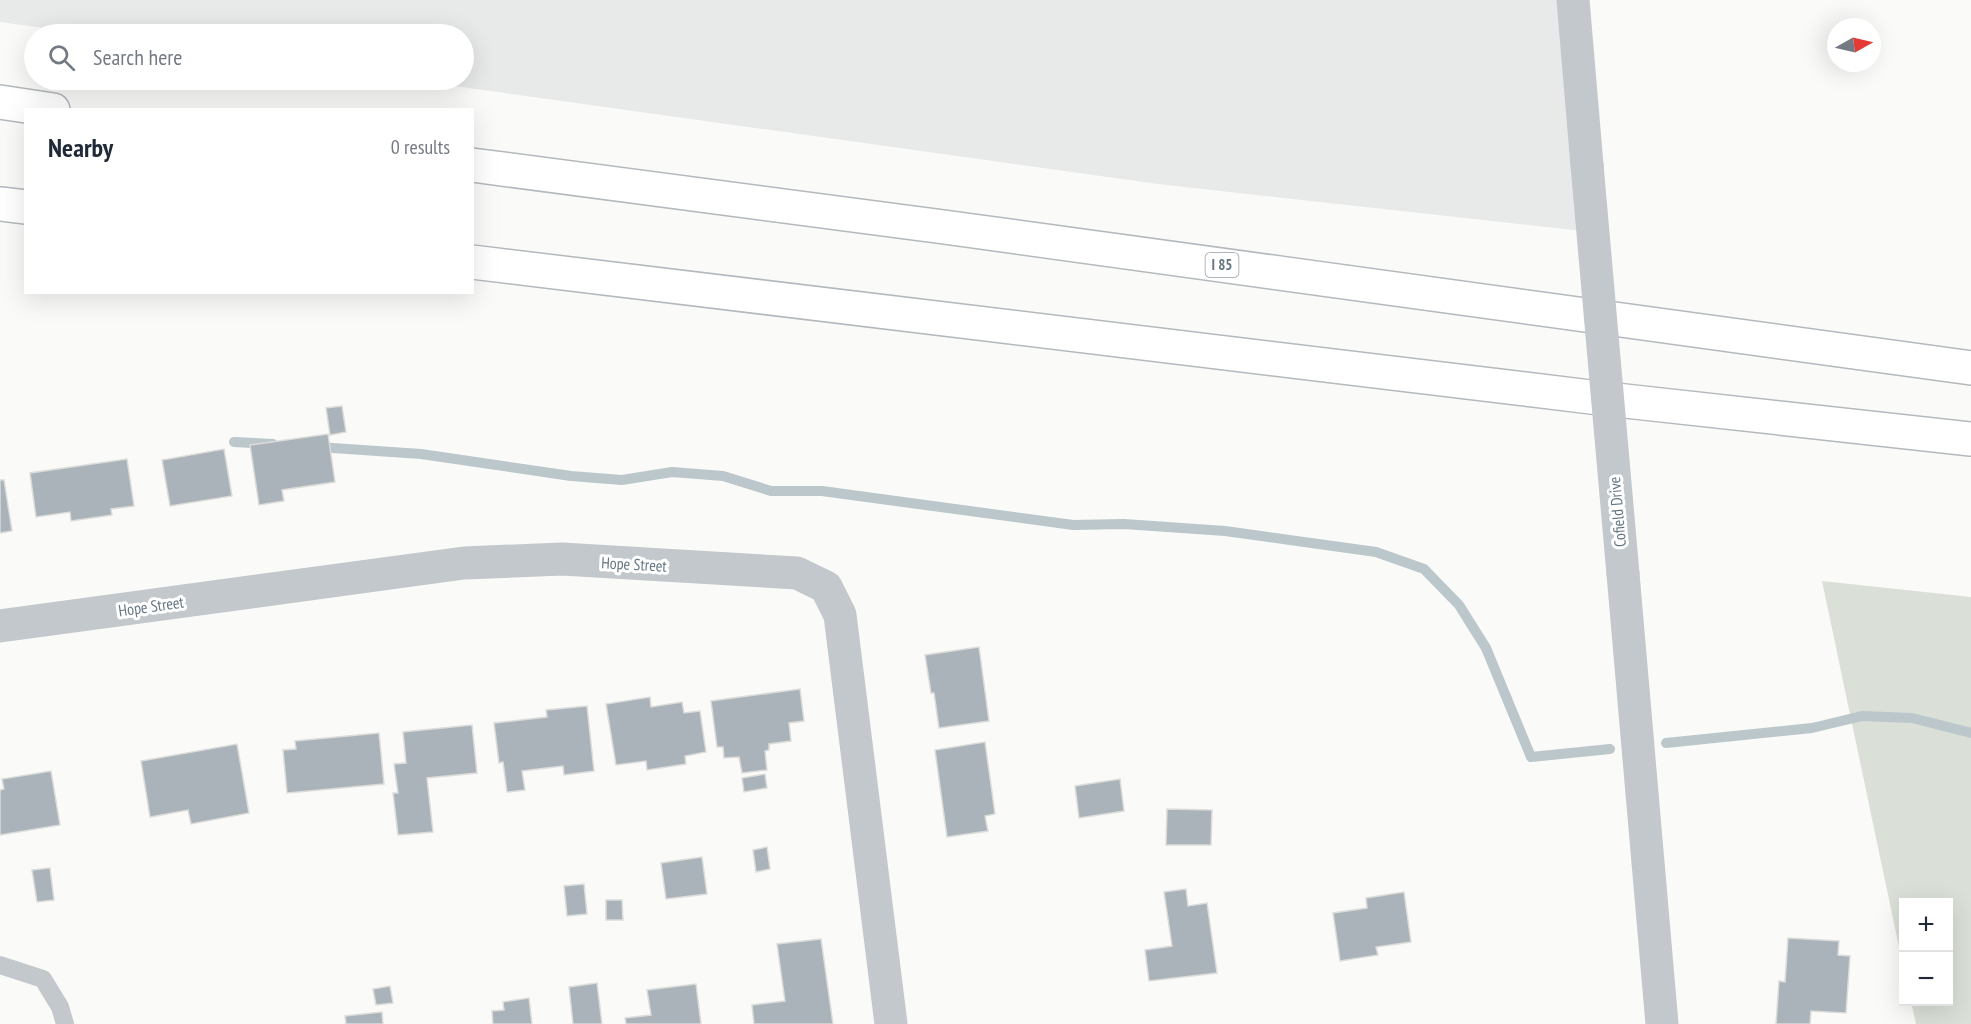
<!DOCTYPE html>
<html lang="en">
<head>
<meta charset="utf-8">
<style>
	body { margin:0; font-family:"PT Sans Narrow",sans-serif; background:#f6f6f7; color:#1f2937 }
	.controls { position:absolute; right:18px; bottom:18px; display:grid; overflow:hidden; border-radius:0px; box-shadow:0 6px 24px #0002 }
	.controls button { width:54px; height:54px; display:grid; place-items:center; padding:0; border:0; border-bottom:2px solid #e0e1e3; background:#fff; color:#1f2937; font:30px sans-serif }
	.compass { position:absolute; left:1827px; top:18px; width:54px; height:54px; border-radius:50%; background:#fff; box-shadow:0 6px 24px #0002; rotate:82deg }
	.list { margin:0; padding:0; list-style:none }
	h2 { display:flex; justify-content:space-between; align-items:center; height:78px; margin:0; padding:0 24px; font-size:26px }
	h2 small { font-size:20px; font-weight:400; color:#747a83 }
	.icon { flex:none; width:33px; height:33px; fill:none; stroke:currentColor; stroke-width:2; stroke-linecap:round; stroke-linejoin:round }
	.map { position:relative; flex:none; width:1971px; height:1024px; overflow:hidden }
	.search { position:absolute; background:#fff; box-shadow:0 6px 24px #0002; left:24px; top:24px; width:450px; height:66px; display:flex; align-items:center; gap:15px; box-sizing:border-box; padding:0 21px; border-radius:33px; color:#747a83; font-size:22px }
	.panel { position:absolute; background:#fff; box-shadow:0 6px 24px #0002; left:24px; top:108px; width:450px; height:186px; border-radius:0px }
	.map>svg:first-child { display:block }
</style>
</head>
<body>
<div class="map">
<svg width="1971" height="1024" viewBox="0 0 1971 1024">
	<rect width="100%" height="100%" fill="#fafaf8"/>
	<path fill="#e8e9e9" d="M0,0H1570L1591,232L1158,184L411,80H464V34H89L0,22Z"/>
	<path fill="#dadfd7" d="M1822,581L1971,597V1024H1916L1911,1002H1948V902H1904L1903,966Z"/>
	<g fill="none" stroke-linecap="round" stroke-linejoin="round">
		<path stroke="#bbc7cb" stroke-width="10" d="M234,442L273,444
			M318,447L421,454L571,476L622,480L672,472L723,476L771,491H822L1073,525L1124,524L1225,531L1376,552L1424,569L1459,605L1486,648L1531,757L1610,749
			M1666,743L1812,728L1862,716L1912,718L1971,733"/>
	</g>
	<path fill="#aab3b9" stroke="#dcdcda" stroke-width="1.5" d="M342,406L346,432L330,435L326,408Z
		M328,434L335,482L282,490L284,501L259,505L250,445Z
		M224,449L232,496L170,506L162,460Z
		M127,459L134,506L111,509L112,515L71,521L70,512L36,517L30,473Z
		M0,480H4L12,531L0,533Z
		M979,647L989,721L939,728L934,693H931L925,655Z
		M800,689L804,721L789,723L791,741L769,744V750L765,751L767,770L742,773L739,757L724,758L723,747H717L711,701Z
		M650,697L651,707L682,702L684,713L700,711L706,752L685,756L686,764L647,770L646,761L616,765L606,704Z
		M587,706L594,771L564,775L563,766L522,771L525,790L507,792L503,762L499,763L494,723L547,717L546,710Z
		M472,725L477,773L427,778L433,832L398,835L393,793H398L394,764L406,763L403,732Z
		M379,733L384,784L287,793L283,750L296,749L295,741Z
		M985,742L995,814L985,816L988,831L947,837L935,750Z
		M237,744L249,813L191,824L188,810L150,817L141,761Z
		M51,771L60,825L0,835V790L4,789L2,779Z
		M765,774L767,788L744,792L742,778Z
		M1120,779L1124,811L1079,818L1075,786Z
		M1167,809L1212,810L1211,845H1166Z
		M767,847L770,869L756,872L753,850Z
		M702,857L707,894L666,899L661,863Z
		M50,868L54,900L37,902L32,870Z
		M584,884L587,914L567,916L564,886Z
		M1186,889L1188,906L1207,903L1217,973L1149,981L1145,950L1172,946L1164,892Z
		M1404,892L1411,942L1376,947L1378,955L1340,961L1333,913L1367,908L1366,898Z
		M606,900H622L623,920H606Z
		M1788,938L1839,941L1838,955L1850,956L1846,1013L1811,1011L1810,1024H1776L1779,981L1785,982Z
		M821,939L833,1024H754L752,1005L785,1001L777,944Z
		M597,983L602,1024H573L569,987Z
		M696,984L701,1024H626L625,1018L651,1015L647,990Z
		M390,986L393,1003L376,1005L373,989Z
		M529,998L532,1024H493L492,1011L504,1010L503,1002Z
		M382,1012L383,1024H346L345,1016Z"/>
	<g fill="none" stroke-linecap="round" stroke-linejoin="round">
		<g stroke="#b4b9bd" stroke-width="36">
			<path id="motorway" d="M0,102L53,110
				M472,165L944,227L1971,368
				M0,204L26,207
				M472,262L1607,399L1971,439"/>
		</g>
		<path stroke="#c3c8cc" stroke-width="18" d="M0,965L43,979L60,1007L65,1024"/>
		<path stroke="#c3c8cc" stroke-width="33" d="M1573,0L1587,165
			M1623,574L1662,1024
			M0,626L464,563L562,559L797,573L826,587L840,615L891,1024"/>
		<use href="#motorway" stroke="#fff" stroke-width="33"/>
		<path stroke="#c3c8cc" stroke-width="33" d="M1587,165L1623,574"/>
	</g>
	<g text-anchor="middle" stroke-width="6" stroke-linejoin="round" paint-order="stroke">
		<rect fill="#fff" stroke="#939fa8" stroke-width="1.5" x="1205.5" y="253" width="33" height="24" rx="4.5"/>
		<g font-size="15" font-weight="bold" fill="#657683">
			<text x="1222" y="270">I 85</text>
		</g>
		<g font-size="16" fill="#657683" stroke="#fff">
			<text transform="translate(1617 512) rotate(-95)" y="6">Cofield Drive</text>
			<text transform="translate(634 564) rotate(3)" y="6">Hope Street</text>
			<text transform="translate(151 606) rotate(-8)" y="6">Hope Street</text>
		</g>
	</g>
</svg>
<div class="controls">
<button>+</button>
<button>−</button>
</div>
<svg class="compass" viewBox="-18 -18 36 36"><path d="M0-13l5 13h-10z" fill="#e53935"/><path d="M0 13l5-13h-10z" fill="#747a83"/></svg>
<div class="search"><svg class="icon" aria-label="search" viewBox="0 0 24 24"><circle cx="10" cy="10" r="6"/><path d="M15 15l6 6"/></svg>Search here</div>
<section class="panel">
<h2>Nearby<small>0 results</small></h2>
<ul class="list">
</ul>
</section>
</div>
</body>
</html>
